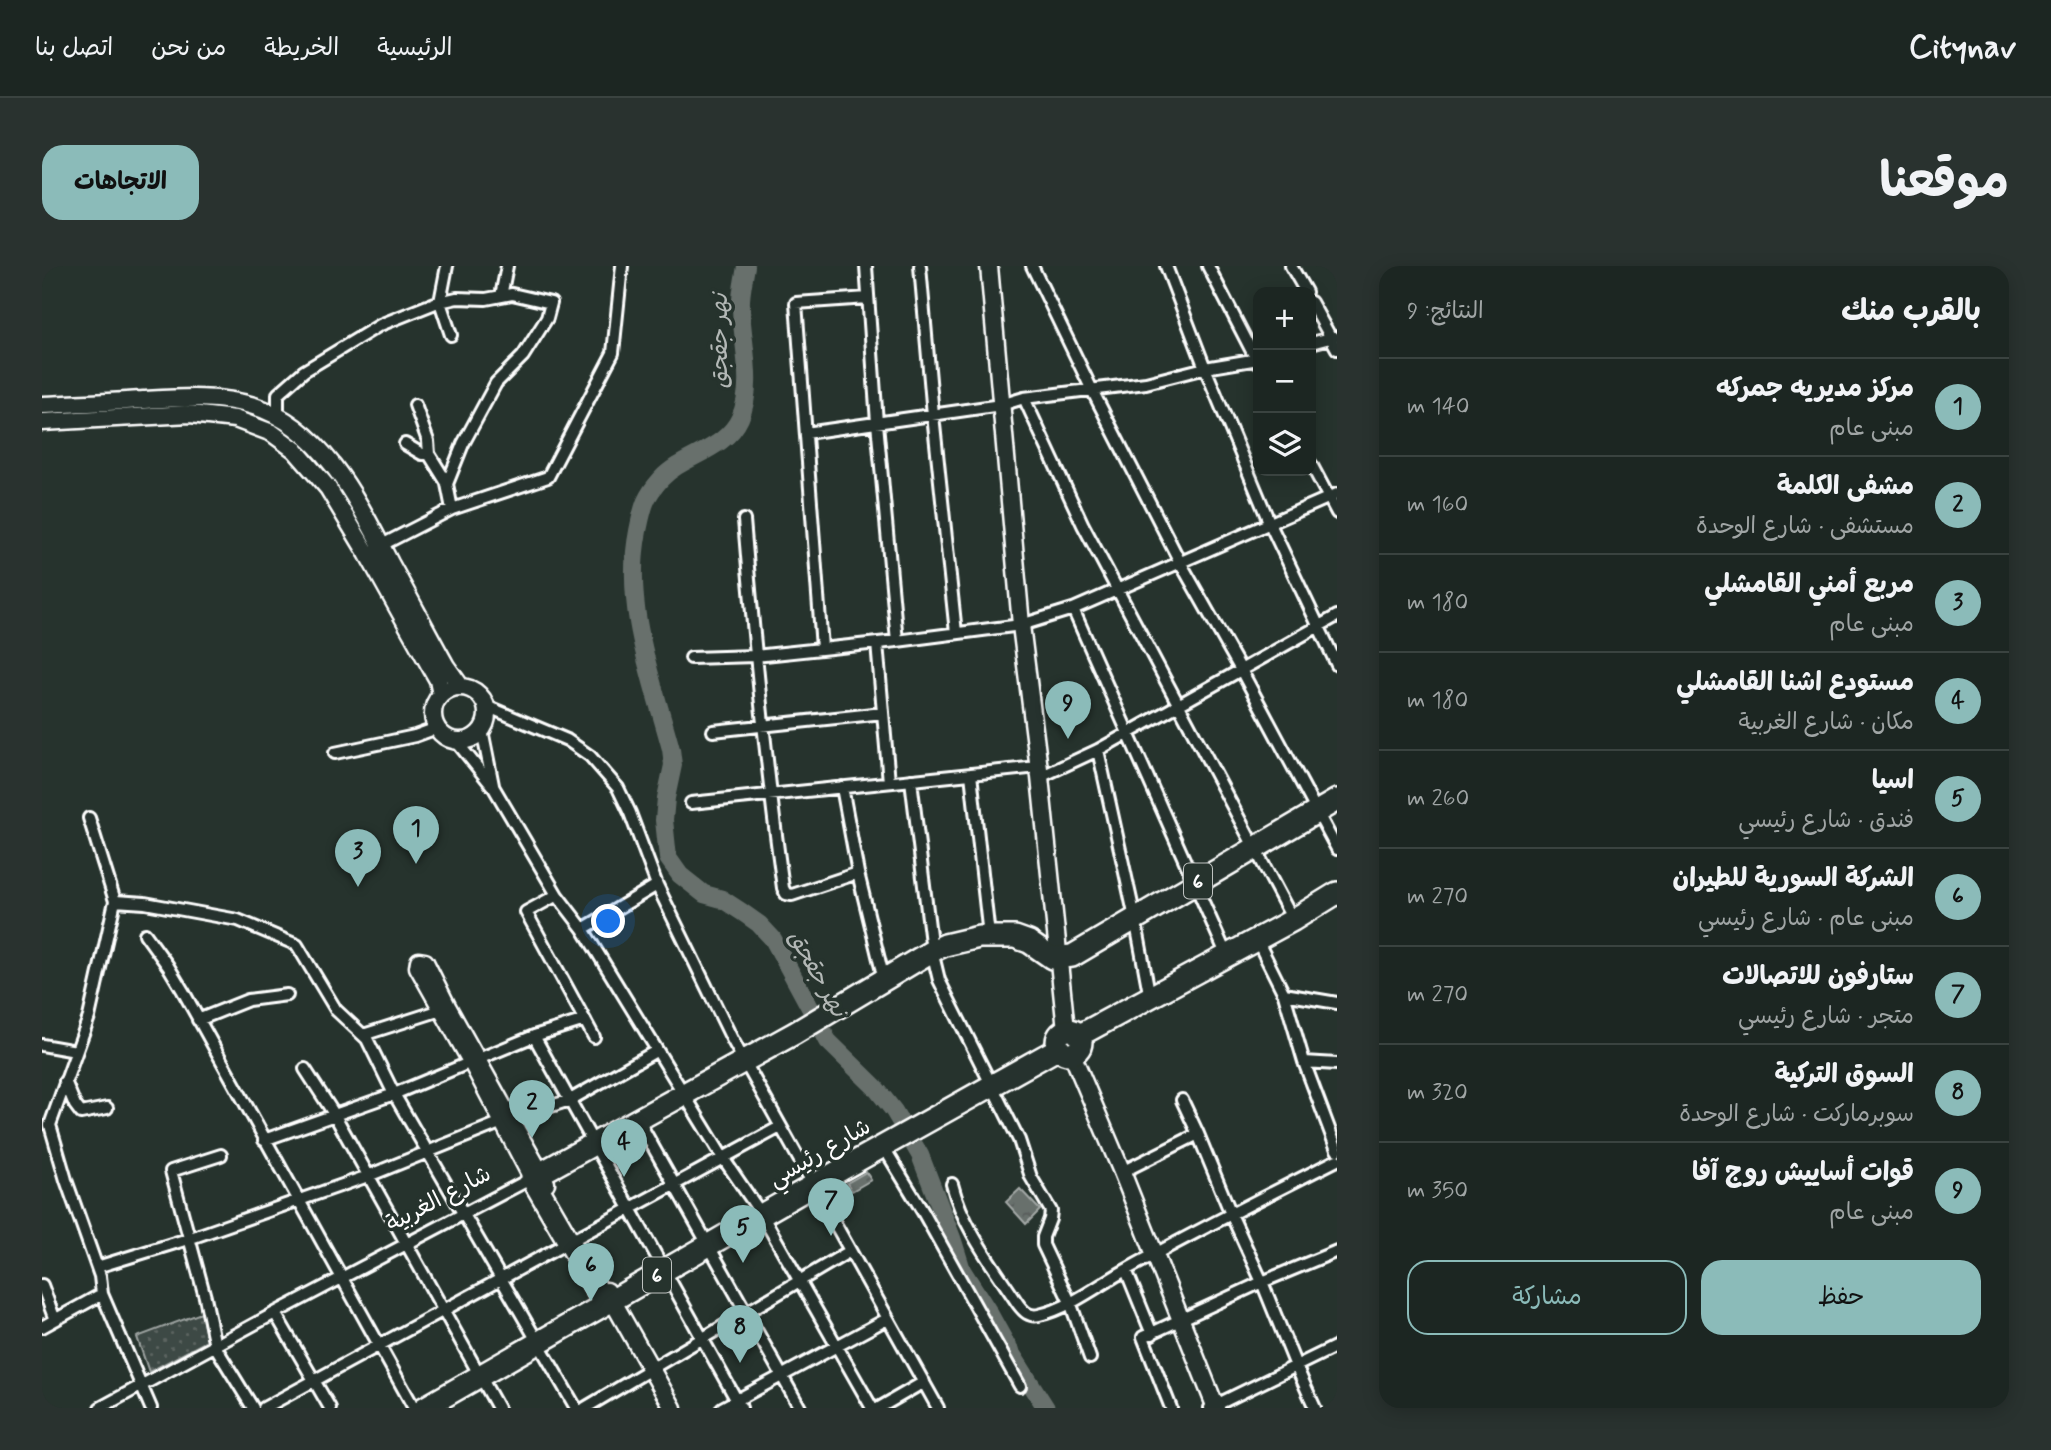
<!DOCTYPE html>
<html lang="ar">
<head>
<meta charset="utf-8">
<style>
	body { margin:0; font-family:Mynerve,"Playpen Sans Arabic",sans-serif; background:#29322f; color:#f1f3f6; direction:rtl }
	.controls { position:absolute; right:21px; top:21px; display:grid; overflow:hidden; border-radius:14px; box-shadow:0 4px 18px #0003 }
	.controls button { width:63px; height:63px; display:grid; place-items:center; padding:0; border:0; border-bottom:2px solid #3a4340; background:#1c2622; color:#f1f3f6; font:35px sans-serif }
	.you { position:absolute; left:567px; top:656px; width:24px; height:24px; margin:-18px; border:5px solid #fff; border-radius:50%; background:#1a73e8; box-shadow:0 0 0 10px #1a73e833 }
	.badge { display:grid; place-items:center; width:46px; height:46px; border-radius:50%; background:#8bbbb9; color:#111; font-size:23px; font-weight:700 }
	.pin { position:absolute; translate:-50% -58px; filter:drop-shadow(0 2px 4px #0008) }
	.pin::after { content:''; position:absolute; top:37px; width:24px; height:21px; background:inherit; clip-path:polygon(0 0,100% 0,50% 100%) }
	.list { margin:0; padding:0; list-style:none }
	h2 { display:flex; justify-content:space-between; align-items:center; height:91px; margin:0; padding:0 28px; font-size:30px }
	h2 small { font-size:23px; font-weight:400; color:#a0a5a5 }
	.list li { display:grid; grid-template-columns:46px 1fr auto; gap:21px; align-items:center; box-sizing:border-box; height:98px; padding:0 28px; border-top:2px solid #3a4340 }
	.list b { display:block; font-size:26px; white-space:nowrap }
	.list p { margin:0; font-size:23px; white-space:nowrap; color:#a0a5a5 }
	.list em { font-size:23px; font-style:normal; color:#a0a5a5 }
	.actions { display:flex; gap:14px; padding:21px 28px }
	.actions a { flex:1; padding:16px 0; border:2px solid #8bbbb9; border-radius:21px; text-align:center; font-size:24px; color:#8bbbb9 }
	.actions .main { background:#8bbbb9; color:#111 }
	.icon { flex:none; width:38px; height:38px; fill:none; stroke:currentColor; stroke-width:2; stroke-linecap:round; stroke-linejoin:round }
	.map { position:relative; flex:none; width:1295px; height:1142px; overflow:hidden; direction:ltr; border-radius:21px }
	header { display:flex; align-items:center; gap:42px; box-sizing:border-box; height:98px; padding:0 35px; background:#1c2622; border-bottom:2px solid #3a4340 }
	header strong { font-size:33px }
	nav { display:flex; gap:38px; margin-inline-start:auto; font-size:24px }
	.intro { display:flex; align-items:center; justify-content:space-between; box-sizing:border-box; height:168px; padding:0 42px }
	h1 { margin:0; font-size:49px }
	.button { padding:18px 32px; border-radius:21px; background:#8bbbb9; color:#111; font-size:24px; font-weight:700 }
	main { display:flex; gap:42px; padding:0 42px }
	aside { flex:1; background:#1c2622; border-radius:21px; box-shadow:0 4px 18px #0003 }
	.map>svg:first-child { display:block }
</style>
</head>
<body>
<header>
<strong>Citynav</strong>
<nav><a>الرئيسية</a><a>الخريطة</a><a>من نحن</a><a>اتصل بنا</a></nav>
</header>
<div class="intro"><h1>موقعنا</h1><a class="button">الاتجاهات</a></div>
<main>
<aside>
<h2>بالقرب منك<small>النتائج: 9</small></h2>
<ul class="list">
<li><span class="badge">1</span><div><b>مركز مديريه جمركه</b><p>مبنى عام</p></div><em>140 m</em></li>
<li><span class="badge">2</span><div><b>مشفى الكلمة</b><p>مستشفى · شارع الوحدة</p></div><em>160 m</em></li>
<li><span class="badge">3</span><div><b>مربع أمني القامشلي</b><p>مبنى عام</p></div><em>180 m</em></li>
<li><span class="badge">4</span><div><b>مستودع اشنا القامشلي</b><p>مكان · شارع الغربية</p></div><em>180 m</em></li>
<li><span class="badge">5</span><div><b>اسيا</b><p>فندق · شارع رئيسي</p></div><em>260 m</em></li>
<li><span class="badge">6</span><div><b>الشركة السورية للطيران</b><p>مبنى عام · شارع رئيسي</p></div><em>270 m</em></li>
<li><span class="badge">7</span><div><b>ستارفون للاتصالات</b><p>متجر · شارع رئيسي</p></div><em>270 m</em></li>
<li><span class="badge">8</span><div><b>السوق التركية</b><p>سوبرماركت · شارع الوحدة</p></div><em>320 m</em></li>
<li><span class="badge">9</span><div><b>قوات أساييش روج آفا</b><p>مبنى عام</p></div><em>350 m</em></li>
</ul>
<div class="actions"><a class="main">حفظ</a><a>مشاركة</a></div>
</aside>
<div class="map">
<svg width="1295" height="1142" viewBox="0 0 1295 1142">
	<defs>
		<pattern id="park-dots" width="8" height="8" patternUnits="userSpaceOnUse" patternTransform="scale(1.75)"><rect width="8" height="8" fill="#3e4944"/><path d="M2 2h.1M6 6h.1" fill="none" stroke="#5b6460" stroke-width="1.8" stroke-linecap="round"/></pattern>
		<pattern id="water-ripples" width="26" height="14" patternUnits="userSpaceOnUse" patternTransform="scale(1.75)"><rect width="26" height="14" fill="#67706c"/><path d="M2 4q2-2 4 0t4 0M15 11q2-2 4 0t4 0" fill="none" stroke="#575a59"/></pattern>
	</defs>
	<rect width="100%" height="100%" fill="#26332d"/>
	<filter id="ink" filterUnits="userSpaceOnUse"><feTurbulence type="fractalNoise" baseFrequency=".0143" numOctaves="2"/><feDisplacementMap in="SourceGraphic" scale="14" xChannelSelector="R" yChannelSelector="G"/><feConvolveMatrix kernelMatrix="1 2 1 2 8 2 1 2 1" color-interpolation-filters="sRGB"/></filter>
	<g filter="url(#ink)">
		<path fill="url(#park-dots)" stroke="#9ea4a2" stroke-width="2" d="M159,1047L165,1075L107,1106L95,1071Z"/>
		<path fill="url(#water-ripples)" stroke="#a4a9a7" stroke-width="2" d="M824,906L829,914L810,925L805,917Z
			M978,923L998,944L984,958L964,936Z"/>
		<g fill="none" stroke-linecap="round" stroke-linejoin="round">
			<path stroke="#67706c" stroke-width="18" d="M704,0C702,14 698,28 699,42C700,78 713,118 698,152C683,185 641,189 619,213C602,232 601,241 596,265C581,340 610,412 629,483L631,499L624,532L622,554L626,592L638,609L662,628L680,633L700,646L717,658L731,673L786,775L833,821L852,845L878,889L910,972L920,1004L946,1045L968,1085L1004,1142"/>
			<g stroke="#fff" stroke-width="16">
				<path id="street" d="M405,0L398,36L409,69
					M824,0L835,157L855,375
					M878,0L891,149L914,367
					M990,0L1050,124L1138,296L1199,404L1295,583
					M1124,0L1163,102L1228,258L1295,399
					M1166,0L1216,97
					M1249,0L1264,26
					M459,30L465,0
					M1269,36L1295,83
					M1269,77L1292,71
					M982,132L1041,259L1251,654
					M373,139L386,175L387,188L405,217
					M236,149V128L262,105L338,59L393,37L415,32L444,33L470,28L509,37L505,52L481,90L454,117L421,178L405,218L410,243
					M764,167L959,139L982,132L1104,117L1163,102L1216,93
					M363,178L380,188H387
					M1269,198L1295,247
					M702,254C712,377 724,499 741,622L744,628L750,629L816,607
					M334,282L410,243L506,211L571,87L580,0
					M1031,343L1185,690
					M835,377L847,516
					M780,382L754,37L826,32
					M649,392L713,390L855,375L979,359L1031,343L1295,228
					M444,440L525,474L548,490L576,522L588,547L615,619L690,773L896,1142
					M440,464L451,519
					M671,465L841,447
					M414,475L452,522L515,629L541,663L681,892L720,949L830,1142
					M1056,484L1093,652L1108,732
					M293,487L373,470L395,462
					M929,508L947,670
					M998,511L1056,484L1295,350
					M869,514L890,685L897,714L977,874L989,911L1009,945L1008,953L1001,971V979L1028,1036L1048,1092
					M800,521L816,607L842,714
					M649,537L996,501
					M47,552L73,635L103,637L196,654L255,679L294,744L325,773L352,828L534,1142
					M515,629L484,646L552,771
					M73,635L47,751L8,859L24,914L58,1010L60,1028L109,1142
					M541,663L615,619
					M103,668L126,700L141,725L372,1142
					M1215,674L1242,728L1262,796L1295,884
					M1242,728L1295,737
					M156,754L206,734L245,729
					M321,769L399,744
					M492,770L699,1142
					M0,779L34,785
					M1262,796L1295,798
					M263,803L292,848L456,1142
					M23,815L33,839L39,847L65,842
					M1140,834L1156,868L1189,948L1220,1016L1254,1100L1273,1142
					M596,854L758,1142
					M222,874L352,828L492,770L543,754
					M841,880L881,946L978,1120
					M179,889L129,905L163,1031L173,1080L211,1142
					M1080,906L1156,868
					M910,918C921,962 952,1001 976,1038C982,1046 987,1051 997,1049C1026,1043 1057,1019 1082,1005C1152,966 1224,930 1295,894
					M55,1001L146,973L326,910L460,856L528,834L614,785
					M1084,1004L1110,1068
					M0,1019L13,1054
					M233,1047L288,1142
					M0,1061L60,1028
					M58,1142L233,1047L490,912
					M222,1142L738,861
					M543,1142L808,985
					M680,1142L845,1053
					M837,1142L882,1116
					M1129,1142L1101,1071L1220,1016L1295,985
					M1168,1142L1295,1080"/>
			</g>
			<g stroke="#fff" stroke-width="21">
				<path id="secondary" d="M947,0L979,359L998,511L1024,764
					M0,139C34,138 67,136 101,134C137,132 177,129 212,140C282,162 317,237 348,297C367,331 385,366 404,400L419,421
					M0,156L148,148L193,153L230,167L253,184L286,222L325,287L388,400L396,414L399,429
					M391 448a27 27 0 1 1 54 0a27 27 0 1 1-54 0Z
					M1030,788L1080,906L1174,1142
					M490,912L430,797L376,701L377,695L383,696L406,742L504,917
					M565,1025L631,1142"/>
			</g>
			<g stroke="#fff" stroke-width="26">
				<path id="highway" d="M1015 776a12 12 0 1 1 24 0a12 12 0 1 1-24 0Z
					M1038,769L1251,654L1295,627
					M563,1038L490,912L753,767L890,685L903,679L937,671H973L987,676L1010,692L1030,690L1295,534
					M382,1142L770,920L1017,782"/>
			</g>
			<use href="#street" stroke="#26332d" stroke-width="10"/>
			<use href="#secondary" stroke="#26332d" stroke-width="16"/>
			<use href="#highway" stroke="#26332d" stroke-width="21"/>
		</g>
	</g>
	<g text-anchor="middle" stroke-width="7" stroke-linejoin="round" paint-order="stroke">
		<g fill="#26332d" stroke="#bec2c0" stroke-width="2">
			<rect x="1142" y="597.5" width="28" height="35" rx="5"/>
			<rect x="601" y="991.5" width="28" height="35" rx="5"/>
		</g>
		<g font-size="21" font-weight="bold" fill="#fff">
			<text x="1156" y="622">6</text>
			<text x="615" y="1016">6</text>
		</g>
		<g font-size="23" fill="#fff" stroke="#26332d">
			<text transform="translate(777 886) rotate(-30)" y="8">شارع رئيسي</text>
			<text transform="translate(396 932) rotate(-28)" y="8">شارع الغربية</text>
		</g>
		<g font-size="24" font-style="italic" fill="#b3b8b6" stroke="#26332d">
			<text transform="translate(677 75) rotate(-90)" y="8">نهر جقجق</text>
			<text transform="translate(776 707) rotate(61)" y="8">نهر جقجق</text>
		</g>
	</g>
</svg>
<div class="controls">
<button>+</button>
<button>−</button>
<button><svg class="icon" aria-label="layers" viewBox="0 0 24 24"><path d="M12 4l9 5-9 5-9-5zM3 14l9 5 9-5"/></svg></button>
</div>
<div class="you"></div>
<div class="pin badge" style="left:374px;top:598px">1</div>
<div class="pin badge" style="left:490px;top:872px">2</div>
<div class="pin badge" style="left:316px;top:621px">3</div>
<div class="pin badge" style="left:582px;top:911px">4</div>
<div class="pin badge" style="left:701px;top:997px">5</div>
<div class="pin badge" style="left:549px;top:1035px">6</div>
<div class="pin badge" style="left:789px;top:970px">7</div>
<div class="pin badge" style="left:698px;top:1097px">8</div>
<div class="pin badge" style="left:1026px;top:473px">9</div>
</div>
</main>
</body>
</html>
